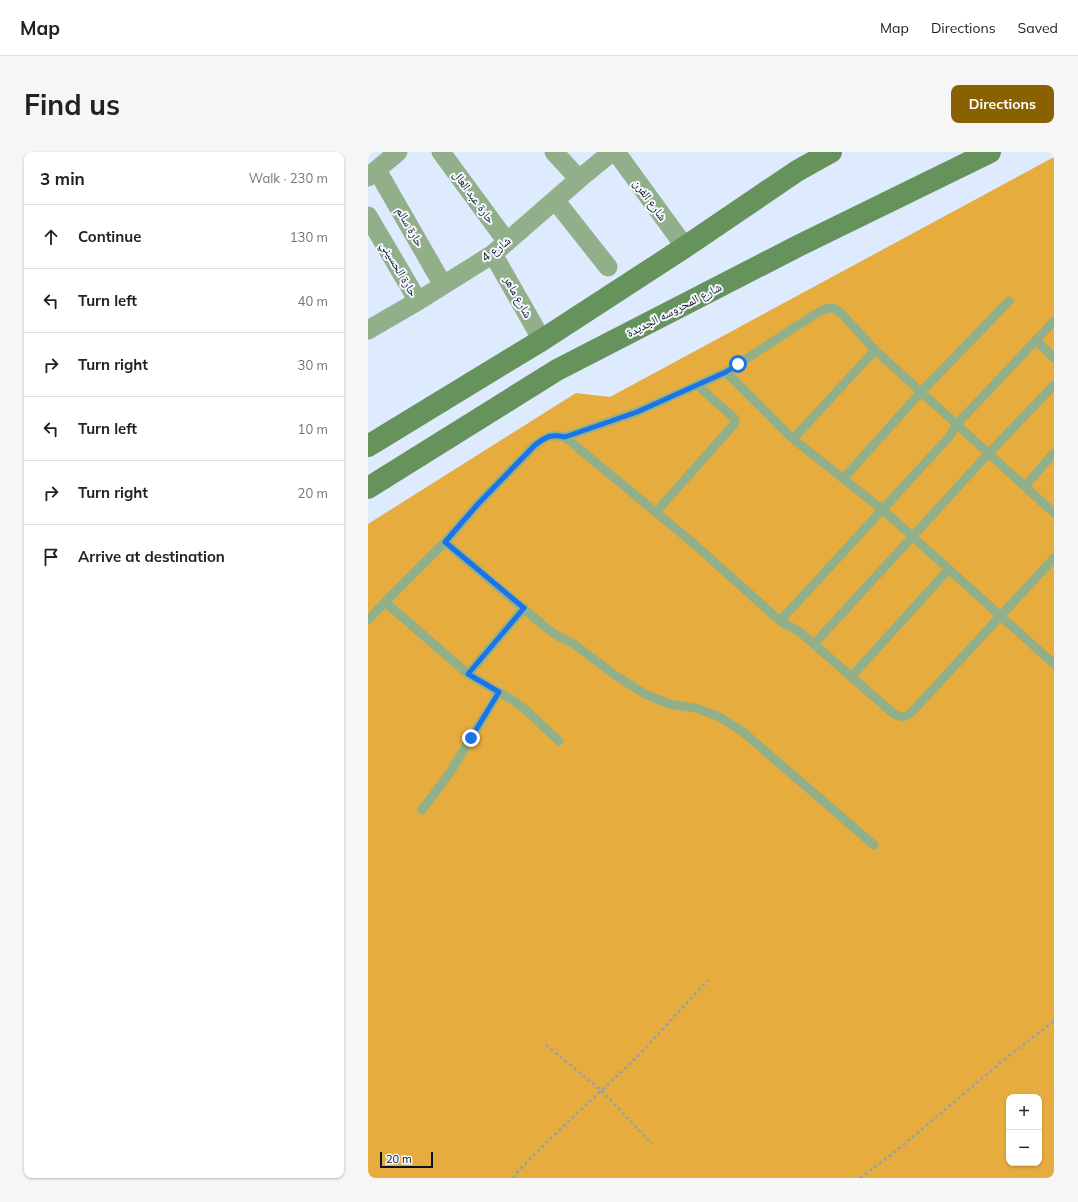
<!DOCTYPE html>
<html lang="en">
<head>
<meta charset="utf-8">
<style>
	body { margin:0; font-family:Mulish,"Noto Naskh Arabic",sans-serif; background:#f6f6f6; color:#222 }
	.controls { position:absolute; right:12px; bottom:12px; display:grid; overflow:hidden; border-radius:8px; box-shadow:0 1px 3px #0004 }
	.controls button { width:36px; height:36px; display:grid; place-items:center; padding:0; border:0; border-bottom:1px solid #e0e0e0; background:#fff; color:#222; font:20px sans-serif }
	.scale { position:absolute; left:12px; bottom:10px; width:53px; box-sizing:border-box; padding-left:4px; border:2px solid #0c131e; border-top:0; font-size:11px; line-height:14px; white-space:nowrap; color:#0c131e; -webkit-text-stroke:3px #f3f7fe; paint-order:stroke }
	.stop { position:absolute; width:12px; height:12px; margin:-9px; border:3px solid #1a73e8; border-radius:50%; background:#fff }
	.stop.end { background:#1a73e8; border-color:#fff; box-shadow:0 1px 4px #0008 }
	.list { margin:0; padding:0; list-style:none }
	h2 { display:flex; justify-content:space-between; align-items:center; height:52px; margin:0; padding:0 16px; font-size:17px }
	h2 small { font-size:13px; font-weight:400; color:#767676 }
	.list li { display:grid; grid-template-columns:26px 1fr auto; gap:12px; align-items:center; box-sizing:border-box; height:64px; padding:0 16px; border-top:1px solid #e0e0e0 }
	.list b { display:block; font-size:15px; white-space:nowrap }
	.list em { font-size:13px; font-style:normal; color:#767676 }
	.icon { flex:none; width:22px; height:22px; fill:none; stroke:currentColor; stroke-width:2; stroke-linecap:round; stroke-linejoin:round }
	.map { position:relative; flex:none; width:686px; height:1026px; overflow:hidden; border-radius:8px }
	header { display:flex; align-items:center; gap:24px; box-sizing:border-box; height:56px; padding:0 20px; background:#fff; border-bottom:1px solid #e0e0e0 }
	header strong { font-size:19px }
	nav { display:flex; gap:22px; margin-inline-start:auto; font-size:14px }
	.intro { display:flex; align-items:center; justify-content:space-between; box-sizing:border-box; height:96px; padding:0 24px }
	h1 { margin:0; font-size:28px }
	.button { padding:10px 18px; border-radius:8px; background:#8a6101; color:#fff; font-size:14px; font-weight:700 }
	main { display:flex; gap:24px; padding:0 24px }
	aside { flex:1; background:#fff; border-radius:8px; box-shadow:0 1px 3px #0004 }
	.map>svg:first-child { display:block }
</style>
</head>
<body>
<header>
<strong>Map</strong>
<nav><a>Map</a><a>Directions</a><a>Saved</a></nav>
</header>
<div class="intro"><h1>Find us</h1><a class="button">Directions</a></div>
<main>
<aside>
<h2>3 min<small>Walk · 230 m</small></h2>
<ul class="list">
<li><svg class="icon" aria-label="ahead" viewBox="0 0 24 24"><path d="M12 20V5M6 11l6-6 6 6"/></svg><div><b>Continue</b></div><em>130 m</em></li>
<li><svg class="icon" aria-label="left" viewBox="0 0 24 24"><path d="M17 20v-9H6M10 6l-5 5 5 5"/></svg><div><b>Turn left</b></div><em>40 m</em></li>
<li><svg class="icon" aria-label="right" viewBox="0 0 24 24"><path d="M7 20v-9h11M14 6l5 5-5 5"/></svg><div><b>Turn right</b></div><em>30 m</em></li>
<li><svg class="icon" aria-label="left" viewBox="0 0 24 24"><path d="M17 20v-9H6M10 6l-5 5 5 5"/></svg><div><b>Turn left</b></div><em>10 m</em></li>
<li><svg class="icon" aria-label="right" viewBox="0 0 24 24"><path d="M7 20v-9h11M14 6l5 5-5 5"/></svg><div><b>Turn right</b></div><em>20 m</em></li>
<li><svg class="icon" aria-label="arrive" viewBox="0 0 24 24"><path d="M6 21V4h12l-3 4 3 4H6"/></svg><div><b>Arrive at destination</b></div></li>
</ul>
</aside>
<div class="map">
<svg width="686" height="1026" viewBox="0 0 686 1026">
	<rect width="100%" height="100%" fill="#deebfe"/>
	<path fill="#e6ac3e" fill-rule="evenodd" d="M686,5V1026H0V372L208,241L242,245ZM641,945H671V1011H641Z"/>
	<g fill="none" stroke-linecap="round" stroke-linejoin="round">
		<path stroke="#95a0b0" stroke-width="2.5" stroke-dasharray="3 3" stroke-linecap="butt" d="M178,893L233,938L284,992
			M145,1026L151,1018L182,987L269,905L340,828
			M492,1026L528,999L643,902L686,869"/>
		<path stroke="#91b08a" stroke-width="9" d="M668,188L686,206
			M358,220L449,161C460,156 463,153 473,161L507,198L686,361
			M197,285L269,260L358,220L425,287L515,358L686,512
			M425,287L507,198
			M475,327L553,240L641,149
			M657,334L686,301
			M288,360L367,271L366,266L329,233
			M77,390L176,474L188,483L206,492L248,524L277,542L301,552L327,556L350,564L375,580L506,693
			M0,468L17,450
			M412,469L581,285L589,272L686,169
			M446,492L620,302L686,233
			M100,522L156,456
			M483,525L581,417
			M191,589L159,559L146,549L100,522L17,450L77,390L110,352L167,293C179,284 183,282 197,285L325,391L412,469L432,480L526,562C532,565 536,566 542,562L686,406
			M54,658L81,622L131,540"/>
		<path stroke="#91b08a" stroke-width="19" d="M73,0L139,90
			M186,0L211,27
			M248,0L317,95
			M9,18L75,133
			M0,25L30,0
			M187,48L240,115
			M0,64L50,149
			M125,102L174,188
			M0,178L50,149L125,102L211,27L244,0"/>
		<path stroke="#66935b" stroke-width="22" d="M0,294L174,188L317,95L429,19L463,0
			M0,336L189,218L430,94L622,0"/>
	</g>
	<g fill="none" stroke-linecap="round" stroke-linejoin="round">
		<path stroke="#1a73e8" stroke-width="5" d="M103,586L131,540L100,522L156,456L77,390L110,352L167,293C179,284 183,282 197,285L269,260L358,220L370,212"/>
	</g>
	<g text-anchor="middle" stroke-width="4" stroke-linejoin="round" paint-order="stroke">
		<g font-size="12" fill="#0c131e" stroke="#f3f7fe">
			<text transform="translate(106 45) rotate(54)" y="4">حارة عبد العال</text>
			<text transform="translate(282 48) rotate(54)" y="4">شارع الفرن</text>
			<text transform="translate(42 75) rotate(60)" y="4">حارة سالم</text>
			<text transform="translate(128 97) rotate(-37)" y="4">شارع 4</text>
			<text transform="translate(31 117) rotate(60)" y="4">حارة الحسيني</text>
			<text transform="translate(150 145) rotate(61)" y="4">شارع ماهر</text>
			<text transform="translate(306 158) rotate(-27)" y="4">شارع المحروسه الجديدة</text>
		</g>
	</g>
</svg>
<div class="controls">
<button>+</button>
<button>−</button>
</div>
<div class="scale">20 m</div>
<div class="stop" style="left:370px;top:212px"></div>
<div class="stop end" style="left:103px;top:586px"></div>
</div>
</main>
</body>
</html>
